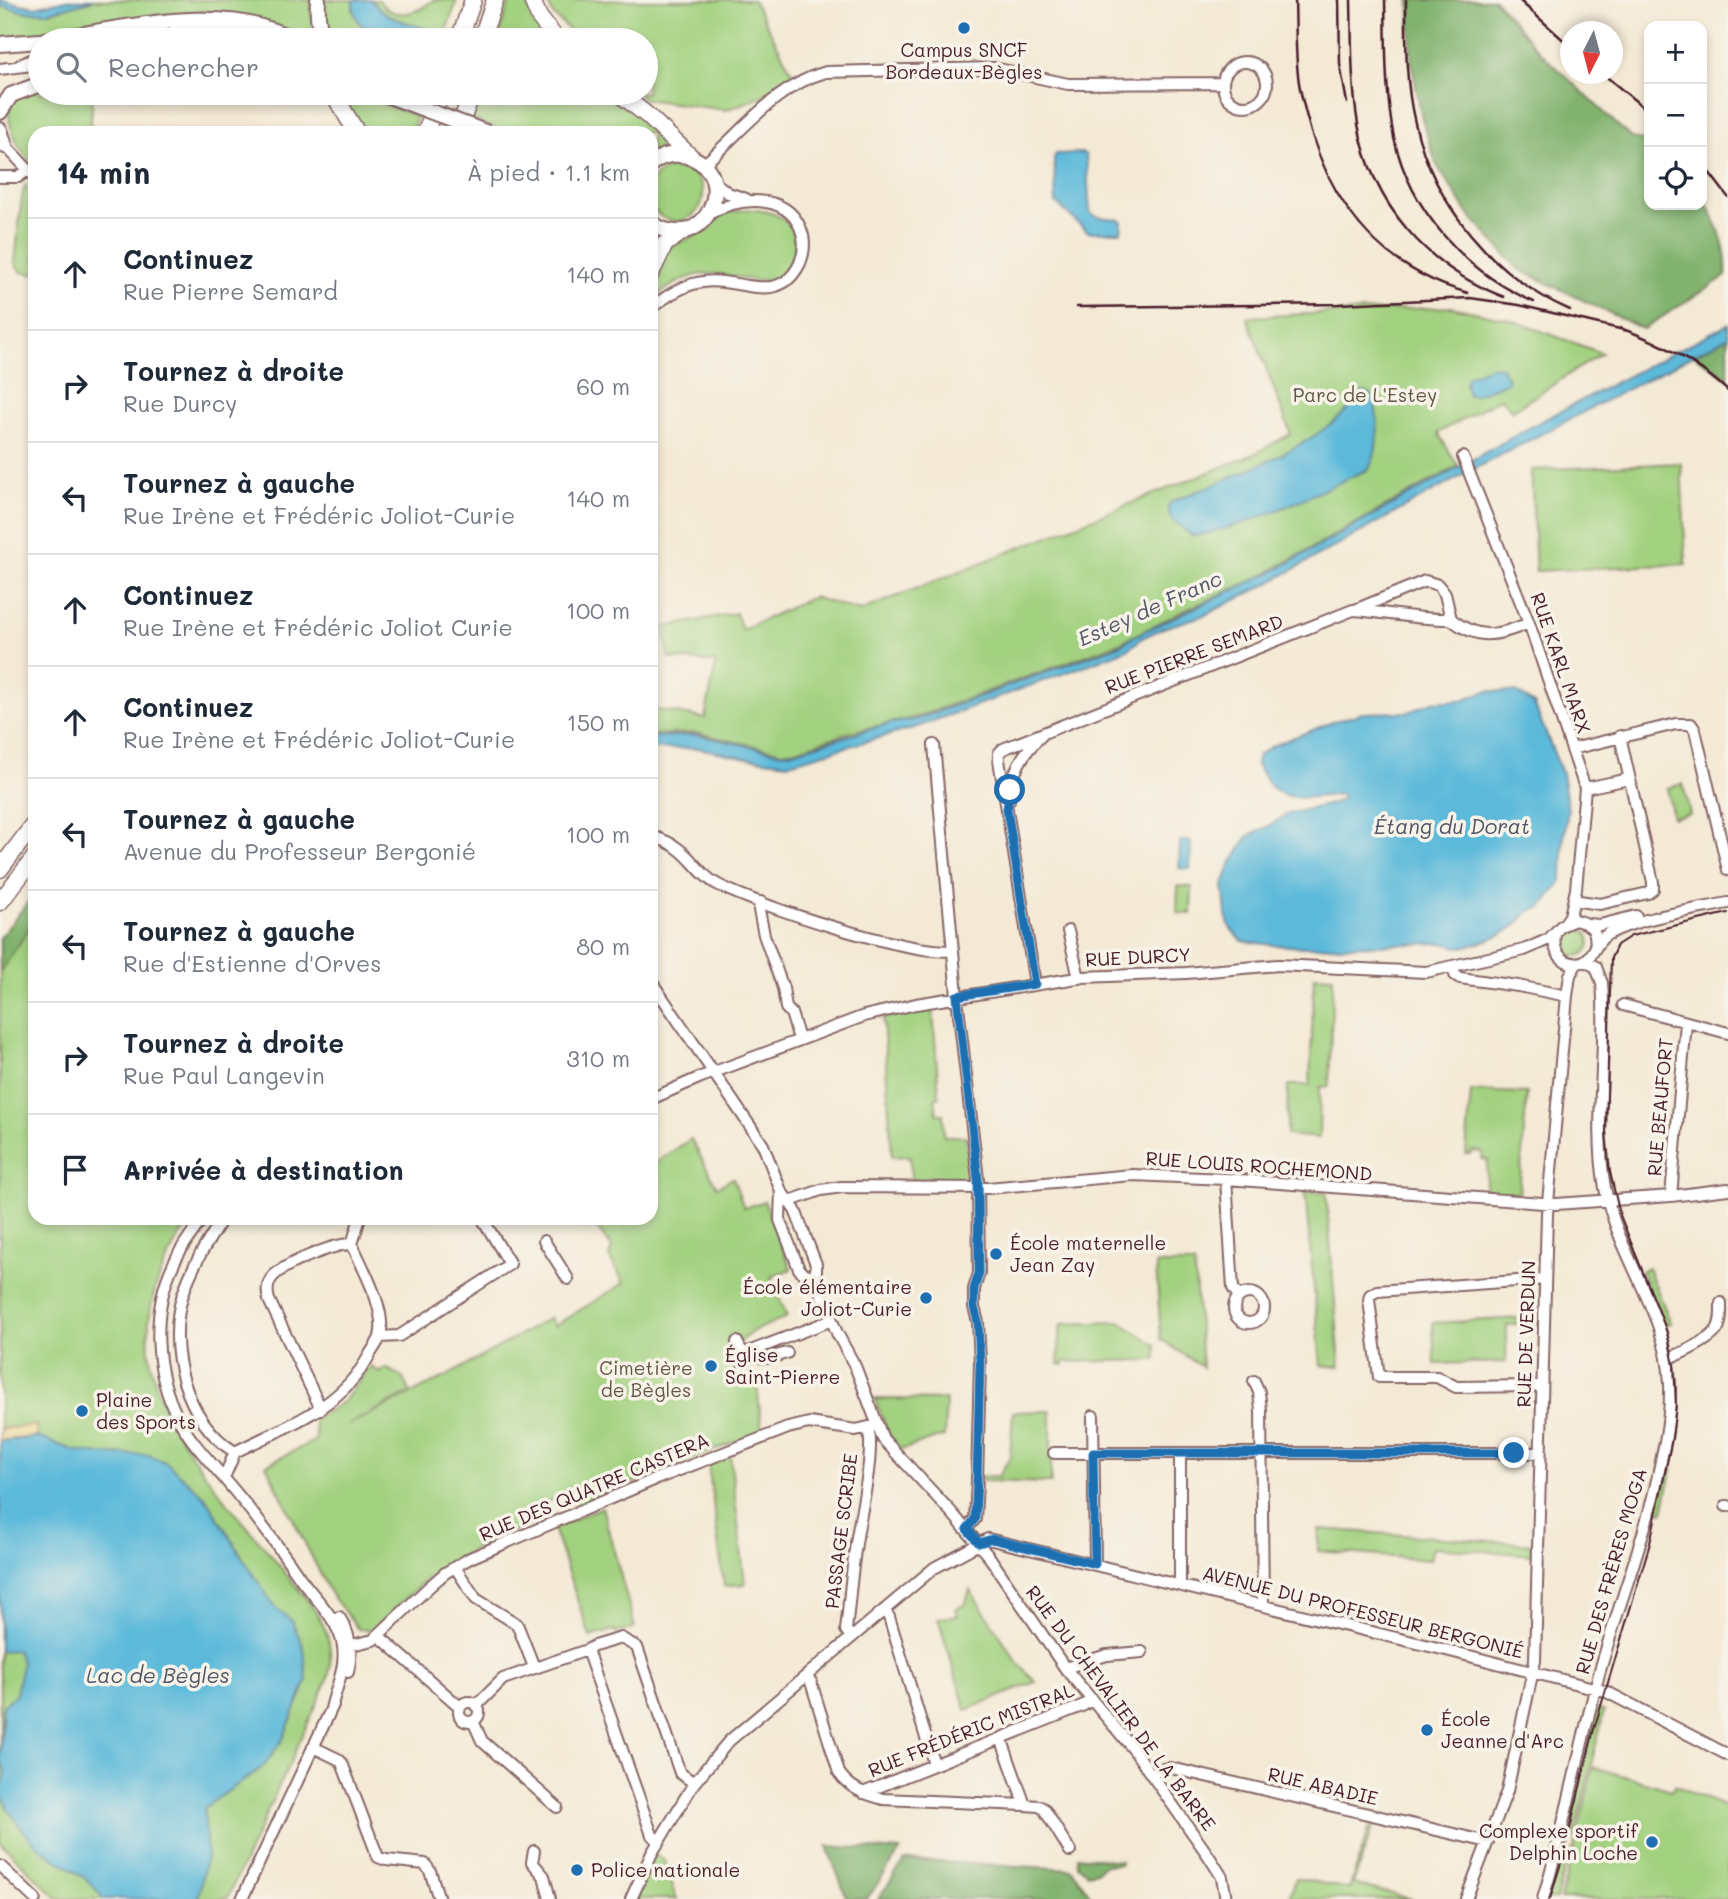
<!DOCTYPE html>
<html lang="fr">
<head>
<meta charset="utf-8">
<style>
	body { margin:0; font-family:Mali,sans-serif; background:#f2f2f3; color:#1f2937 }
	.controls { position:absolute; right:21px; top:21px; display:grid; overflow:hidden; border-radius:14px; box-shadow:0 4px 10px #0003 }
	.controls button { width:63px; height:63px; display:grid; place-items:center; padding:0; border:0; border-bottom:2px solid #e0e1e3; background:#fff; color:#1f2937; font:35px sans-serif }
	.compass { position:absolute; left:1560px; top:21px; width:63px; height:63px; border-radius:50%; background:#fff; box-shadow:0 4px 10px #0003; rotate:186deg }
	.stop { position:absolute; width:21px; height:21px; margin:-16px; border:5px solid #1f6fb2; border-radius:50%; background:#fff }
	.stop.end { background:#1f6fb2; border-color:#fff; box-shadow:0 2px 7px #0008 }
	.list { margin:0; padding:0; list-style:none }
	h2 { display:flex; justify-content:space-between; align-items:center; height:91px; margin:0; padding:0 28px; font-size:30px }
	h2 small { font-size:23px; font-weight:400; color:#747a83 }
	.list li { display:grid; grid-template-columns:46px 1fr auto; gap:21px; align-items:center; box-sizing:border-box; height:112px; padding:0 28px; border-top:2px solid #e0e1e3 }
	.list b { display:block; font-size:26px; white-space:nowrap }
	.list p { margin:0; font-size:23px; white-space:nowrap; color:#747a83 }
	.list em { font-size:23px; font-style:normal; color:#747a83 }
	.icon { flex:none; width:38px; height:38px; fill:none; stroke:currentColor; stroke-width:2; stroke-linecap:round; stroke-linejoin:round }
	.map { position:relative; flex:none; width:1728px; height:1899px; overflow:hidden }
	.search { position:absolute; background:#fff; box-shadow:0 4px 10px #0003; left:28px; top:28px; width:630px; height:77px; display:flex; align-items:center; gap:18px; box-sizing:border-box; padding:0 24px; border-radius:38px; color:#747a83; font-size:26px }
	.panel { position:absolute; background:#fff; box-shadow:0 4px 10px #0003; left:28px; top:126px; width:630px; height:1099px; border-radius:21px }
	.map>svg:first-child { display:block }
</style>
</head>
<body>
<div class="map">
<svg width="1728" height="1899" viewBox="0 0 1728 1899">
	<rect width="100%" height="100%" fill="#f7f3e8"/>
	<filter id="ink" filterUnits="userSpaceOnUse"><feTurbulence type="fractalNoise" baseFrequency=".0143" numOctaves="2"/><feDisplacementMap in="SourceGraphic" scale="14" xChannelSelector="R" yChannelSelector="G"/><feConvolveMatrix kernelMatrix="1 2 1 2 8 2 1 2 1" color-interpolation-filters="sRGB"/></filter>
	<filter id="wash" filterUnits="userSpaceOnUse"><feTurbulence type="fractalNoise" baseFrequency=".00686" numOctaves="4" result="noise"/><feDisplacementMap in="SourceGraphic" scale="28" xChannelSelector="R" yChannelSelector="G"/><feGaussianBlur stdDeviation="1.57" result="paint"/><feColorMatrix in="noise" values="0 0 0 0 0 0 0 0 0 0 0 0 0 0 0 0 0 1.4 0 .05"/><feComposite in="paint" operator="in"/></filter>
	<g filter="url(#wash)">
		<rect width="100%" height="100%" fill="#f4e9d5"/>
		<path fill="#a2d17f" stroke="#767855" stroke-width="2" d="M94,0H311V16L317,40H303L267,22L245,16L203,11L159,15L41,36L0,38V6L49,12Z
			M325,0H353V11L367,29L392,40H332L324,19Z
			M371,0H379C392,21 418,14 433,0H457L443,40H432L434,31C412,24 386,20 371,0Z
			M510,0H525L548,40H497Z
			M546,0H753L794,76L765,95L726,110L644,99L637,93H646V40H580L554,16Z
			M40,89V93H93L90,133H35V168C20,150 0,120 14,98C20,93 33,91 40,89Z
			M336,93H353L417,116L411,133H360Z
			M478,93H611L632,109L666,141L664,145L651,153V133H508L469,118Z
			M649 194a27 27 0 1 1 54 0a27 27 0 1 1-54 0Z
			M25,185L35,194V274L21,272L15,264L21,203Z
			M749,209C764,211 778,212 788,224C795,233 797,245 793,255C777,301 737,270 704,274C684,276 667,288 651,300V280L665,249L703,232L725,213Z
			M1451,307L1508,319L1602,353L1512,411L1501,398L1438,433L1458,466L1256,579L1181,612L1120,643L917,717L851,732L796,750L782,752L697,733L651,735V709L705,718L716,663L669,658L664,627L736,613L742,630L813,597L860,611L1252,455L1291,434L1247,317Z
			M1681,463L1686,564L1536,571L1531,470Z
			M1683,784L1690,814L1673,818L1667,788Z
			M1178,886L1192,887L1191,914L1177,913Z
			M35,893V1218H192C85,1366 197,1462 286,1574C315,1609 340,1634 327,1682L227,1899H58L0,1842V938Z
			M1562 942a14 14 0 1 1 28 0a14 14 0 1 1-28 0Z
			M1314,976L1333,977L1329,1086L1320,1087L1319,1138L1287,1135L1288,1085H1310Z
			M933,1009L939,1097L935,1098L937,1114H943L944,1136H966L970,1172L963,1180H911L910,1156L892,1157L883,1018Z
			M1471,1091L1527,1093L1519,1194L1485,1191L1488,1160L1482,1159L1483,1152L1472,1151L1471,1154H1466Z
			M691,1139L717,1187L733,1178L744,1208L764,1201L791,1269L771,1277L787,1317L753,1331L733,1347L740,1367L748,1369L751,1385H757L762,1431L576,1506L570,1492L535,1507L537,1513L529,1517L530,1525L468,1552L427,1578L373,1630L358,1629L330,1593L266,1465L316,1440L314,1420L344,1401L371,1366L380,1373L385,1368L401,1376L411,1392L348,1425L445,1377L550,1318L554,1326L624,1283L609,1257L612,1247L589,1218H651V1166Z
			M1305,1191L1326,1192L1340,1366H1321Z
			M1156,1264H1194L1202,1367L1161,1339Z
			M1648,1268L1671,1323L1663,1325L1641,1271Z
			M1539,1317V1323L1507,1325L1506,1362L1435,1364L1433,1323Z
			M1120,1322L1156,1345V1360L1064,1362V1365L1058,1364L1061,1324Z
			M875,1399L946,1400L944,1437L936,1438L901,1450L889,1435Z
			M1051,1411V1483L982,1481V1476H999L1010,1457L1013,1412Z
			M730,1455L745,1584L724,1586L708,1464Z
			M1664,1467L1672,1469L1663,1512L1655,1510Z
			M602,1507L635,1628L616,1633L614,1630L590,1637L553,1528Z
			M1319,1529L1532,1544V1555L1433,1547L1430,1560L1318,1551Z
			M970,1590L1018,1663L1036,1682L966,1710L938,1618L958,1616L955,1609L965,1605Z
			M1597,1709L1604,1711L1573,1839L1565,1837Z
			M1593,1767L1672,1790L1675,1785L1728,1808V1899H1560L1572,1857Z
			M1372,1820L1375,1821L1353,1884L1412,1899H1289L1296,1878L1349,1889Z
			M1562,1849L1570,1851L1556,1899H1547Z
			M652,1853L664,1860L677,1899H631Z"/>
		<path fill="#81b36e" stroke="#66694c" stroke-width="2" d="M1410,0H1495L1538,50L1631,138L1649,141V205H1702V196C1717,221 1728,247 1726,276L1643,329L1518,269L1467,212L1436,164L1422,119L1411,60Z
			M1728,337V378L1694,355Z
			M35,893V920L0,972V938Z
			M827,1846L900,1851L867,1899H847Z
			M1077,1856L1121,1861L1120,1864L1104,1865L1098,1871L1087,1873L1078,1865Z
			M905,1860L1072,1869L1093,1899H878Z"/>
		<path fill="#eeda9e" stroke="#9c7c64" stroke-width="2" d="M36,1425L37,1437L0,1441V1429Z"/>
		<path fill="#5cb9da" stroke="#536c82" stroke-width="2" d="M0,0L35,7L67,0H94L49,12H26L0,6Z
			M353,0H371C386,20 412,24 434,31L432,40C402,40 352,42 353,0Z
			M1083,153L1086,155L1090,212C1099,222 1112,215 1122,221L1121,232H1088L1056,203L1054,158L1056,154Z
			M1728,324V337L1474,469L1269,583L1205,615L1163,628L1142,638L1130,648L1095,662L914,728L789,763L747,758L698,748L651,749V737L697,735L782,753L796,751L891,723L918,719L1120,645L1138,634L1274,571L1538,423Z
			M1492,366L1502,367L1508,379L1506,383L1475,395H1468L1465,384L1468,376Z
			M1363,392L1371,395C1381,415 1379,450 1369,469C1312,494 1254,526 1192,536L1170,518L1168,506L1173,501C1232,477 1325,445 1363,392Z
			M1487,691L1516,692L1534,704L1562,773L1568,810L1563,843L1562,881L1541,908C1523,911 1527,916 1515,926C1504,935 1473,947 1459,947C1454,946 1447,944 1442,943L1304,947L1273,945L1242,941L1230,928L1226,914L1223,884L1231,864L1248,836L1271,825L1287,814L1335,803L1343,798L1341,794C1320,796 1288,804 1272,787C1265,780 1261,771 1256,764L1258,755L1272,746L1335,721L1363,713L1409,712L1432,702L1461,700Z
			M1180,841H1191L1190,869L1179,868Z
			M37,1437L76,1451L101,1454L150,1455L167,1463L205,1497L253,1574L275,1607L292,1621L304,1648L307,1681L283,1739L263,1767L204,1808L207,1853L198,1899H103C84,1869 57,1864 35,1843C19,1828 9,1812 0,1793L6,1772L0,1761L3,1706L16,1694L22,1664L17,1650L0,1651V1441Z"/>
	</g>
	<g filter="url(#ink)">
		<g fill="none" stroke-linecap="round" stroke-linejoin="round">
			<g stroke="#866666" stroke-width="14">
				<path id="minor" d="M99,40L130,32
					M133,40L164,32
					M1223 84a22 22 0 1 1 44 0a22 22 0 1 1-44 0Z
					M20,65L40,56
					M0,69L40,64
					M2,142L35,177
					M703,165C742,132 775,86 826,72L994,68L1068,84L1223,83
					M0,177H18L28,170
					M713,181L728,193L746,199
					M651,308C665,297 684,284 703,282C737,276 779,308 800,263C805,251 805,238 800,227C784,192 738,198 710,213
					M1463,457L1529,623L1585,788L1576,889L1570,916L1565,923
					M1357,609L1425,581L1438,585L1445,594L1451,619
					M934,745L958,1006L978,1179L979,1273L974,1289V1307L978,1322L980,1363L977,1481L975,1519L966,1529
					M1572,749L1676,724H1691L1695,730L1728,870
					M1585,788L1629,779
					M1009,800C1012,772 1022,753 1042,735
					M651,836C661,839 672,843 680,850C693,860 700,874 715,883C752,904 914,957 953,950
					M1579,901L1600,904L1648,893L1653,889V882L1620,736
					M761,902L759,910L764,935L783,988L786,1008L791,1013L799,1039
					M1587,924L1600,925L1636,916
					M1068,931L1079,978
					M1555,935C1552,950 1562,965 1578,963C1595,960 1594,941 1608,934C1637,918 1694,910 1728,903
					M1453,966L1455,975L1460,978L1518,986L1567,996
					M651,981L763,1145L781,1191L795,1210L816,1264V1271L814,1276L837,1333L855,1366L883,1439L952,1513L990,1558L1065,1668L1134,1750L1208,1855L1222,1877L1226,1899
					M1035,984L999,760V753L1003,749L1353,610C1386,612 1418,620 1451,619C1478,641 1498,636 1529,623
					M1623,1005L1728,1033
					M651,1099L701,1077L864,1016L916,1004L1083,977L1186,973L1278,965L1426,972L1524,950L1549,939L1561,926L1575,920L1585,923L1592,928L1595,934L1596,946
					M1226,1179L1233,1288L1239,1297
					M781,1191L780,1220L799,1269L804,1274L814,1276
					M1671,1196L1686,1022
					M790,1201L821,1190L842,1187L988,1188L1132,1175L1226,1179L1556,1204L1671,1196L1728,1189
					M203,1218C192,1233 181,1247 174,1263C151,1310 154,1372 178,1418C190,1441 207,1458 223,1477C250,1509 275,1541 298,1575C313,1597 335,1615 342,1641C348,1665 336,1686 331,1709
					M223,1218C207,1242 192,1266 183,1294C166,1347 185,1422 235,1452
					M544,1241L568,1279
					M1234 1308a15 15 0 1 1 30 0a15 15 0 1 1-30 0Z
					M380,1337L399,1336L510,1264L482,1218
					M737,1342L743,1354L744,1368
					M743,1354L832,1320
					M745,1355L768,1358L787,1353
					M1667,1358C1679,1356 1709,1340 1716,1331C1722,1323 1721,1312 1721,1303
					M1254,1381L1259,1392L1261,1410L1263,1605
					M1542,1386L1456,1387L1437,1377H1379L1369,1300L1370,1295L1377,1291L1545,1279
					M321,1409L269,1300C267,1293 267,1285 271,1279C280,1265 336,1243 352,1244
					M1093,1416L1095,1564
					M1054,1453H1514
					M1180,1453V1585
					M1520,1453H1540
					M222,1476L226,1473L235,1452C286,1426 340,1409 369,1356C372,1350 378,1343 380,1337C387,1310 363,1269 352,1244L360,1218
					M1726,1506H1728
					M455,1567L476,1599L517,1624L534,1667
					M884,1610L889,1617L934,1764
					M339,1617C351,1634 353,1652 348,1672
					M379,1636L460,1707
					M851,1637L846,1630C850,1597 852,1564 858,1531C862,1507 875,1449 868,1428
					M343,1647L373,1640L430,1586L445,1573L470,1558L656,1479L788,1428L809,1423L856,1430L877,1425
					M587,1650L594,1646L621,1638L637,1647L680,1773L694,1783
					M1065,1668L1107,1655L1142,1652
					M806,1676L811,1682L839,1773C850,1789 865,1794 883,1799L1025,1805L1001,1738
					M459 1712a10 10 0 1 1 20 0a10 10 0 1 1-20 0Z
					M476,1706L503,1679L587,1650L652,1835L659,1842
					M473,1721L482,1741L557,1807
					M313,1747L338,1759L342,1763L378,1857L386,1860L425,1864L430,1871L439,1899
					M1151,1774L1163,1769L1171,1768L1488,1842
					M863,1793L1084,1705L1092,1699
					M1025,1805L1039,1806L1044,1809L1070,1851
					M534,1851L532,1862L544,1876L550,1899
					M0,1866L35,1899
					M242,1899L333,1705
					M631,1899L652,1853L694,1783L729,1741L934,1568L988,1539L1450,1651L1605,1691L1728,1755
					M1466,1899L1507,1791L1535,1661L1547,1214L1567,996L1570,975L1577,963
					M1543,1899C1565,1825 1579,1749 1599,1674C1619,1602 1647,1534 1661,1461C1667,1435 1671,1409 1670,1383C1667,1312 1618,1256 1605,1188C1593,1120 1608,1051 1602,983L1596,967L1585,961"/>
			</g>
			<g stroke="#866666" stroke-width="18">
				<path id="major" d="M318,0C317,14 318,27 324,40
					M45,40C122,30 223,0 294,40
					M156,40C197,27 226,26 268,39
					M0,44L40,41
					M382,93L400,100
					M0,112L11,95L40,84
					M0,130L5,146
					M651,164C661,155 674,153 687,156C743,172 705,260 651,223"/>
			</g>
			<g stroke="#866666" stroke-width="19">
				<path id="highway" d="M532,0L539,17L557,40
					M259,37L265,40
					M459,40L473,0
					M481,40L495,0
					M333,93L357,133
					M619,93L648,116L691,157
					M425,133L441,93
					M457,133L472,93
					M651,273L665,244L682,232
					M0,869L35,823
					M0,902L35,857"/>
			</g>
			<use href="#minor" stroke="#fff" stroke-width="10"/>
			<use href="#major" stroke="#fff" stroke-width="14"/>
			<use href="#highway" stroke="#fff" stroke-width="16"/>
			<path stroke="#4a1f2b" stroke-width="2" d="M1550,1899L1564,1853L1594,1729L1650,1543L1672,1439L1676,1405L1674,1365L1667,1332L1620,1215L1610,1172L1606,1132L1611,958L1617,945L1631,936L1728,913"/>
			<path stroke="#4a1f2b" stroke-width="2.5" d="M1295,0C1296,25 1295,50 1298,75C1300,95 1306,114 1311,132C1336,212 1386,270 1468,293
				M1339,0L1340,64L1347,103
				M1351,0C1352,41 1351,83 1358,124C1372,205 1428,268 1504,297
				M1385,0C1386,46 1385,93 1394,138C1410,211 1467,273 1534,302
				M1406,0C1406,41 1405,83 1415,123C1433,204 1494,277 1570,310
				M1519,0L1570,46
				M1603,74L1649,112
				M1702,163L1728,197
				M1077,307L1339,304L1470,298L1519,305L1628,331
				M1620,328C1660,342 1697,362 1728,391"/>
			<g stroke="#866666" stroke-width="18" stroke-linecap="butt">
				<path id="major-bridge" d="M400,100L488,133"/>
			</g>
			<use href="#major-bridge" stroke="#fff" stroke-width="14"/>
		</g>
	</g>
	<g fill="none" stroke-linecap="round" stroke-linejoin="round" filter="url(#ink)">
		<path stroke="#1f6fb2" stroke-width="9" d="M1010,790L1007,809L1035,984L957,996L978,1179L979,1273L974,1289V1307L978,1322L980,1363L977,1481L975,1519L967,1529L979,1543L992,1539L1095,1564L1093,1453H1514"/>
	</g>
	<g fill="#1f6fb2" stroke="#f7f3e8" stroke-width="2.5">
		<circle cx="964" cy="28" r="7"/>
		<circle cx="996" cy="1254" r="7"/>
		<circle cx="926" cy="1298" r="7"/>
		<circle cx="711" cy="1366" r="7"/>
		<circle cx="82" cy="1411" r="7"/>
		<circle cx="1427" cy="1730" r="7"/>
		<circle cx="1652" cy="1842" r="7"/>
		<circle cx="577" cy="1870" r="7"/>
	</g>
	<g text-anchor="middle" stroke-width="7" stroke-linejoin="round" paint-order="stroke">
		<g font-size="19" fill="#4a1f2b" stroke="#f7f3e8" text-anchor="start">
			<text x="964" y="57" text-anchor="middle">Campus SNCF<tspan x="964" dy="22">Bordeaux-Bègles</tspan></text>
			<text x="1010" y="1250">École maternelle<tspan x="1010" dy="22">Jean Zay</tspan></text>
			<text x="912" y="1294" text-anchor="end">École élémentaire<tspan x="912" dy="22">Joliot-Curie</tspan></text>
			<text x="725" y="1362">Église<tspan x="725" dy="22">Saint-Pierre</tspan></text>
			<text x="96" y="1407">Plaine<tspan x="96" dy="22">des Sports</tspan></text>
			<text x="1441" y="1726">École<tspan x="1441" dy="22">Jeanne d'Arc</tspan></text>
			<text x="1638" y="1838" text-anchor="end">Complexe sportif<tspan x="1638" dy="22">Delphin Loche</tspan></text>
			<text x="591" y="1877">Police nationale</text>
		</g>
		<g font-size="19" fill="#645444" stroke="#f7f3e8">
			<text x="1365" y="402">Parc de L'Estey</text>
			<text x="646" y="1375">Cimetière<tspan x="646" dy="22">de Bègles</tspan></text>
		</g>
		<g font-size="19" fill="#4a1f2b" stroke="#f7f3e8">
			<text transform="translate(1194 654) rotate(-21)" y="7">RUE PIERRE SEMARD</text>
			<text transform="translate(1561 663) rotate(71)" y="7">RUE KARL MARX</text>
			<text transform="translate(1138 957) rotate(-3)" y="7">RUE DURCY</text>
			<text transform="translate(1660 1107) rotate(-85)" y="7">RUE BEAUFORT</text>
			<text transform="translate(1259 1166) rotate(4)" y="7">RUE LOUIS ROCHEMOND</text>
			<text transform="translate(1526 1334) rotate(-88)" y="7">RUE DE VERDUN</text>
			<text transform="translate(594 1487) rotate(-23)" y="7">RUE DES QUATRE CASTERA</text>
			<text transform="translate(841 1531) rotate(-83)" y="7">PASSAGE SCRIBE</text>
			<text transform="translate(1611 1571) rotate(-74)" y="7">RUE DES FRÈRES MOGA</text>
			<text transform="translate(1363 1612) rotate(14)" y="7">AVENUE DU PROFESSEUR BERGONIÉ</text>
			<text transform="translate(1121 1708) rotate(53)" y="7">RUE DU CHEVALIER DE LA BARRE</text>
			<text transform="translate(971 1730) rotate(-22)" y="7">RUE FRÉDÉRIC MISTRAL</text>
			<text transform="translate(1323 1786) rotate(13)" y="7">RUE ABADIE</text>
		</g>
		<g font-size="21" font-style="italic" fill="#505568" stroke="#f7f3e8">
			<text transform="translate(1150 609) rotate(-24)" y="7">Estey de Franc</text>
			<text x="1452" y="834">Étang du Dorat</text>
			<text x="158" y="1683">Lac de Bègles</text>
		</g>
	</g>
</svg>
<div class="controls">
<button>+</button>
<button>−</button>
<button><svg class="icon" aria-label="locate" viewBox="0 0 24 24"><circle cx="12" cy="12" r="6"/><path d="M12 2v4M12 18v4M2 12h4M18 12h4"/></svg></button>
</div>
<svg class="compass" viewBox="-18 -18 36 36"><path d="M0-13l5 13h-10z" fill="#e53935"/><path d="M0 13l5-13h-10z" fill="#747a83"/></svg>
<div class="stop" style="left:1010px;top:790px"></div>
<div class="stop end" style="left:1514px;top:1453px"></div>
<div class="search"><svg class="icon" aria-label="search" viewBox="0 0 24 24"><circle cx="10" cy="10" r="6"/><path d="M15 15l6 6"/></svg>Rechercher</div>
<section class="panel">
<h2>14 min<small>À pied · 1.1 km</small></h2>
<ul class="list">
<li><svg class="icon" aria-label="ahead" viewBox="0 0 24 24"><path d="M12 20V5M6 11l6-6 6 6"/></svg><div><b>Continuez</b><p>Rue Pierre Semard</p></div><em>140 m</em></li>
<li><svg class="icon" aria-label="right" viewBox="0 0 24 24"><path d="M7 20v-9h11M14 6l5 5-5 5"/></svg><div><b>Tournez à droite</b><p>Rue Durcy</p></div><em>60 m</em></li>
<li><svg class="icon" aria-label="left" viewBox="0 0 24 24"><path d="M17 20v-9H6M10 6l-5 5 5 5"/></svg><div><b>Tournez à gauche</b><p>Rue Irène et Frédéric Joliot-Curie</p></div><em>140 m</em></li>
<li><svg class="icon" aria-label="ahead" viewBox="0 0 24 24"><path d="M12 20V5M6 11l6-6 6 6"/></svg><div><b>Continuez</b><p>Rue Irène et Frédéric Joliot Curie</p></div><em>100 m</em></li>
<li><svg class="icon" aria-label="ahead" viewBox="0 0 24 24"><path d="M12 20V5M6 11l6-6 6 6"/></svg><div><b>Continuez</b><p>Rue Irène et Frédéric Joliot-Curie</p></div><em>150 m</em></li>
<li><svg class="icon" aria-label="left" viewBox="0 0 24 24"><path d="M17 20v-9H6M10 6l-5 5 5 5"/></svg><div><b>Tournez à gauche</b><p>Avenue du Professeur Bergonié</p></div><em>100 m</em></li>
<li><svg class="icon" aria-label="left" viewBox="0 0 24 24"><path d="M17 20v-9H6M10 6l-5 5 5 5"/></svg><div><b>Tournez à gauche</b><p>Rue d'Estienne d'Orves</p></div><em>80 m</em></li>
<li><svg class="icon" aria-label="right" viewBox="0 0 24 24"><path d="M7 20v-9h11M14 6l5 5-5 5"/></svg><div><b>Tournez à droite</b><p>Rue Paul Langevin</p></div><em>310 m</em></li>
<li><svg class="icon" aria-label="arrive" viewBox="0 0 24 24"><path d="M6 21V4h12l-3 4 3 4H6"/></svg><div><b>Arrivée à destination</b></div></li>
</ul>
</section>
</div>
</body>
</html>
